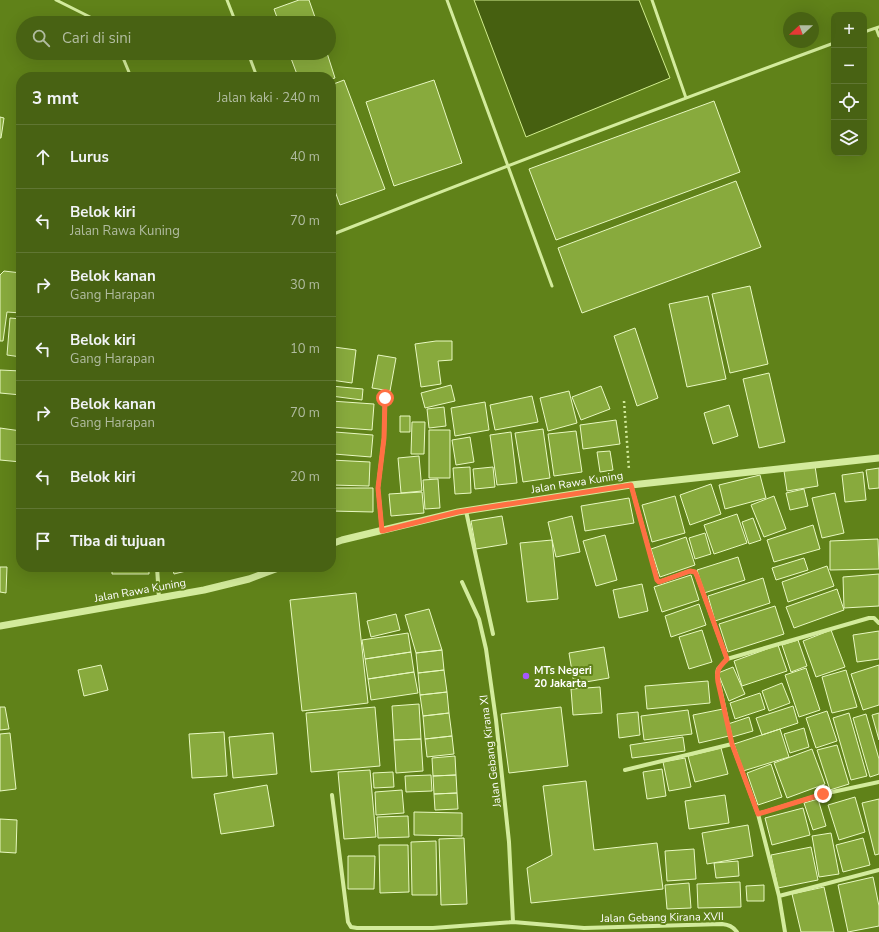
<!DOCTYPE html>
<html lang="id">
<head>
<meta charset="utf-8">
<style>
	body { margin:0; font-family:"Nunito Sans",sans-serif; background:#526b21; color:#f1f3f6 }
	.controls { position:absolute; right:12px; top:12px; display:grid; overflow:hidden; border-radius:8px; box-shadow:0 4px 16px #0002 }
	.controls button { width:36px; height:36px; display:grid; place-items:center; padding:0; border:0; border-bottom:1px solid #607633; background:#486213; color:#f1f3f6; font:20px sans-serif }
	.compass { position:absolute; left:783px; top:12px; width:36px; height:36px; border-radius:50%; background:#486213; box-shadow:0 4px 16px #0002; rotate:249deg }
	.stop { position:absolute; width:12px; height:12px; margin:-9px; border:3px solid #ff7043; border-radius:50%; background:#fff }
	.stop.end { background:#ff7043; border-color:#fff; box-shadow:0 1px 4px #0008 }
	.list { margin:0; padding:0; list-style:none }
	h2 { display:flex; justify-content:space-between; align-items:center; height:52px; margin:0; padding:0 16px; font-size:17px }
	h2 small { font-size:13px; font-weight:400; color:#b1bca0 }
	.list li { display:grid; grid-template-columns:26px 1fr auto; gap:12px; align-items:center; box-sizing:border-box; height:64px; padding:0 16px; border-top:1px solid #607633 }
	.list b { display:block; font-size:15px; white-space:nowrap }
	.list p { margin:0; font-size:13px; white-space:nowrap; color:#b1bca0 }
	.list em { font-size:13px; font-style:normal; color:#b1bca0 }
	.icon { flex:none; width:22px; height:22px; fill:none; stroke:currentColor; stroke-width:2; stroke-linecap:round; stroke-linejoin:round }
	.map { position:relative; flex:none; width:879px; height:932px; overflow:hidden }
	.search { position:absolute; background:#486213; box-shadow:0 4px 16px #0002; left:16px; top:16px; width:320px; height:44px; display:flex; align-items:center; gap:10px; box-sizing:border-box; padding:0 14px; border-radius:22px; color:#b1bca0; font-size:15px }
	.panel { position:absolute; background:#486213; box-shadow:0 4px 16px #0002; left:16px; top:72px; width:320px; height:500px; border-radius:16px }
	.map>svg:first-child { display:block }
</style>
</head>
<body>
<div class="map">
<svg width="879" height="932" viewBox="0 0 879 932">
	<rect width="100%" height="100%" fill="#608219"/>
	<path fill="#466010" stroke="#d2ee8f" d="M474,0H639L670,78L526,137Z"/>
	<path fill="#88aa3d" stroke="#e8f8c1" d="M299,0H309L317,23H279L274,9Z
		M289,53H327L335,78L331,79V77H298Z
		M344,80L385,189L340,205L331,180V85Z
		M434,80L462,163L394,186L366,102Z
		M714,101L740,172L556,240L529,169Z
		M0,117L4,118L1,138H0Z
		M736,181L761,247L582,313L558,248Z
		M4,271L21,273V313L7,312L3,341H0V275Z
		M750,286L768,364L730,373L712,294Z
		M708,296L726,379L687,387L669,304Z
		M10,318L21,319V357L7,355Z
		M635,328L658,398L637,406L614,336Z
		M436,341H452V360L438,361L441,384L421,387L415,344Z
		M334,347L356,350L352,383L331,380V371Z
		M378,355L396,358L390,391L372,388Z
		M0,370L21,371V395L0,393Z
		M769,373L785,442L759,448L743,379Z
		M451,385L455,401L425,408L421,393Z
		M331,386L363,389L362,400L331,396Z
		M601,386L610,409L581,420L572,397Z
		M569,391L577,423L548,431L540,398Z
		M532,396L538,422L495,430L490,405Z
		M331,401L374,404L372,430L331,427Z
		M485,402L489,430L455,436L451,408Z
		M729,405L738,436L713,444L704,413Z
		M444,407L446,426L429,428L427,409Z
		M400,416H410V432H400Z
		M616,420L620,444L583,449L580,425Z
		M412,422H425L424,454H411Z
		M0,428L21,431V462L0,460Z
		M543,429L550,478L523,482L515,433Z
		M429,430H450V478H429Z
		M576,431L582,472L554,476L548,434Z
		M335,432L373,435L371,457L334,454Z
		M511,432L517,483L497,485L490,435Z
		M470,437L474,462L456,465L452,440Z
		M610,451L613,470L600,472L597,452Z
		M419,456L422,491L401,493L398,458Z
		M331,460L370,462L369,486L331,485Z
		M815,466L818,486L787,491L784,471Z
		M470,467L471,493L455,494L453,468Z
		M493,467L495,487L475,489L473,469Z
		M879,468V488L869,489L866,470Z
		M863,472L866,500L845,502L842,475Z
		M760,475L766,498L725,509L719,485Z
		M438,479L440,508L425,509L423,480Z
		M711,484L721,514L690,525L680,495Z
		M331,488H373V512L331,511Z
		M804,489L808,506L790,510L786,493Z
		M422,492L424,513L391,516L389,494Z
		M835,493L844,533L822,538L812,498Z
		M675,496L685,533L652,542L642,505Z
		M774,496L786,529L764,537L751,505Z
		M629,498L634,523L585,531L581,506Z
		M737,514L747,543L714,554L704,525Z
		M502,516L507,544L476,549L471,521Z
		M572,516L580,552L556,557L548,522Z
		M753,518L761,540L749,544L742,522Z
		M813,525L820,549L774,562L767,540Z
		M705,533L711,554L695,559L689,538Z
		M605,535L617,580L596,586L583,541Z
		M686,537L695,565L660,577L651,549Z
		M878,539L879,569L830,570V541Z
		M552,540L558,599L527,602L520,543Z
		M738,557L745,580L704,593L697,570Z
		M804,558L808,570L776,580L772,568Z
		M827,566L834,586L788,602L782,582Z
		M0,567H7L6,593L0,592Z
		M112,567H149V574H112Z
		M172,567H202L174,574Z
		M879,574V606L844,608L843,577Z
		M691,575L699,600L662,612L654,587Z
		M763,578L770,603L715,621L708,596Z
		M642,584L648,611L619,618L613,590Z
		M837,589L844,610L794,628L786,607Z
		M356,593L368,703L302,711L290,600Z
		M699,604L706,625L671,637L665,616Z
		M775,606L784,634L728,652L719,624Z
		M429,609L442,650L416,653L405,615Z
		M396,614L400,630L371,637L367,621Z
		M702,630L712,662L689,669L679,637Z
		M831,630L845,667L816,677L803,641Z
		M879,631V659L857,662L853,635Z
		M408,633L411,652L365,659L362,640Z
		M798,640L807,666L791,672L782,645Z
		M778,645L787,671L742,686L734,661Z
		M604,647L609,678L574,684L569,653Z
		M442,650L444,670L418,673L416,653Z
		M411,652L414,672L368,679L365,659Z
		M101,665L108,690L84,696L78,670Z
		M879,665V705L863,710L851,674Z
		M733,667L745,694L729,701L718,673Z
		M806,668L820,710L799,717L785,675Z
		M444,670L447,692L420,695L418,673Z
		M846,670L857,707L832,713L822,677Z
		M414,672L418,693L371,700L368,679Z
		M708,681L710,703L647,709L645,686Z
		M782,683L790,703L769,711L762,691Z
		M600,687L602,713L573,715L571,689Z
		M447,692L449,713L423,716L420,695Z
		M760,693L765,709L735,719L730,703Z
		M419,704L421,739L394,740L392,706Z
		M793,706L798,723L762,735L756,718Z
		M0,707H5L9,729L0,730Z
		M375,707L380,766L311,772L306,713Z
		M561,707L568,766L509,773L501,714Z
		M723,709L729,736L699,743L693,715Z
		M688,710L692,734L644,740L641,716Z
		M827,711L837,741L816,748L806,718Z
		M638,712L640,735L619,738L617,714Z
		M449,713L452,736L425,739L423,716Z
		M849,713L867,776L851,780L833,718Z
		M879,713V740L872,715Z
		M866,714L879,759V774L870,777L853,718Z
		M749,717L753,731L732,737L728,724Z
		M804,728L809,747L790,753L784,734Z
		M780,729L789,757L743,771L734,744Z
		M224,732L227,776L192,778L189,734Z
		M10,733L16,789L0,791V734Z
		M273,733L277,774L233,778L229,737Z
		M452,736L454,754L427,757L425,739Z
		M683,737L685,751L632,758L630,745Z
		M421,739L423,771L396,773L394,740Z
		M837,745L849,784L830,790L817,750Z
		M721,748L728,774L695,782L688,756Z
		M812,749L825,784L787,798L774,763Z
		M455,756L456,775L433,776L432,758Z
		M685,758L691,787L669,791L663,762Z
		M771,764L782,797L758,805L747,773Z
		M662,769L666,796L647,799L643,772Z
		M370,770L376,837L344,839L338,772Z
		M393,772L394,787L374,788L373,773Z
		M431,775L432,791L406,792L405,776Z
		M456,775L457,793L434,794L433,776Z
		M586,781L594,850L657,843L663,889L531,903L527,868L552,855L543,786Z
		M267,785L274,826L221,834L214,794Z
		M402,790L404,813L376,815L375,792Z
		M457,793L458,809L435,810L434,794Z
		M725,795L729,823L689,829L685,801Z
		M855,797L865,832L839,840L828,805Z
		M818,799L826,826L813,830L804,803Z
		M879,799V854L875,855L862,803Z
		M803,808L810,835L772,845L765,818Z
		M414,812L462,813V836L414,835Z
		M408,816L409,837L378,838L377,817Z
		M0,819L17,820L16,853L0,852Z
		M748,825L753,856L707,864L702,833Z
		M831,833L839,874L819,877L812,836Z
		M464,838L467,904L441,905L439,839Z
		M863,838L870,865L843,872L836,845Z
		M436,841L437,895H412L411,842Z
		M379,845H408L409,892L380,893Z
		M811,847L818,880L778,888L771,855Z
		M694,849L696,879L667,881L665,851Z
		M348,856H375L374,889H348Z
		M738,861L739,876L716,878L714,863Z
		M873,877L879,906V926L848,932L838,885Z
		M740,882L741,907L698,908L697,884Z
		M689,883L691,908L667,909L665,885Z
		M764,885V901H747L746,886Z
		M824,887L834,932H801L792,894Z"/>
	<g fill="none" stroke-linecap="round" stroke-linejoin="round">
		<path stroke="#d3eb9c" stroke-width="2.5" stroke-dasharray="2 3" stroke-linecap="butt" d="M624,401L629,470"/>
		<path stroke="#d3eb9c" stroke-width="3" d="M56,0L94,19L99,23
			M227,0L236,23
			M447,0L552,286
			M652,0L686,98
			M876,28L879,36
			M864,32L879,27
			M121,53L131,77
			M248,53L257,77
			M331,235C498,169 666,105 834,43"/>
		<path stroke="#d3eb9c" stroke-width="4" d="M631,485L657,579L659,582L662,581L690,571L695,572L697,576L727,659L718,669L717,674L732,744L758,814L779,896L785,932
			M466,511L493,634
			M382,531L378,488L384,438L385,398
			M157,567L159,598
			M462,582L479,619L486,649L496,720L509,842L513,922
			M727,659L869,618H874L879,623
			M625,770L732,744
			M332,795L348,922L351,927L357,928H433L513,922L584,928L722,924C729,925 732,926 737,932
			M758,814L823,794L879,782
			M779,896L879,870"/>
		<path stroke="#d3eb9c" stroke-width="7" d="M331,544L342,540L458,512L631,485L879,458
			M0,626L204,590L249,579L281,567"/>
	</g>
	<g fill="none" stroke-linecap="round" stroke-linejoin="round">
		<path stroke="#ff7043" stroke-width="5" d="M385,398L384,438L378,488L382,531L458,512L631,485L657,580L659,582L662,581L690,571L695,572L697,576L727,659C719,668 716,669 718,682L732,744L758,814L823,794"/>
	</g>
	<circle fill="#a557ff" stroke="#608219" stroke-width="1.5" cx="526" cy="676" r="4"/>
	<g text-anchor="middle" stroke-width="4" stroke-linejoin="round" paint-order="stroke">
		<g font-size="11" fill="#fff" stroke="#608219">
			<text transform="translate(577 482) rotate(-9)" y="4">Jalan Rawa Kuning</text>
			<text transform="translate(140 590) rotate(-10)" y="4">Jalan Rawa Kuning</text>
			<text transform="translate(490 751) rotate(-97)" y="4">Jalan Gebang Kirana XI</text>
			<text transform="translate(662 917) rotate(-1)" y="4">Jalan Gebang Kirana XVII</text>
		</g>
		<g font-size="11" font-weight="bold" fill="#fff" stroke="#608219" text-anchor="start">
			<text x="534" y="674">MTs Negeri<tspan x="534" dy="13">20 Jakarta</tspan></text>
		</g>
	</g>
</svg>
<div class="controls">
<button>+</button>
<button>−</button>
<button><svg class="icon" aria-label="locate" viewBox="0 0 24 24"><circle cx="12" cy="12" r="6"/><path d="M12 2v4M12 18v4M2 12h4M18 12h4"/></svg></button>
<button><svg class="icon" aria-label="layers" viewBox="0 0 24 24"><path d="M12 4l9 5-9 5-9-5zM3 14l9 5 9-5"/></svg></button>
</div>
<svg class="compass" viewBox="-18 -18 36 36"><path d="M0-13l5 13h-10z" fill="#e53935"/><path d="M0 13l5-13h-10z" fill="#b1bca0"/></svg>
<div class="stop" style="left:385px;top:398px"></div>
<div class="stop end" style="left:823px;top:794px"></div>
<div class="search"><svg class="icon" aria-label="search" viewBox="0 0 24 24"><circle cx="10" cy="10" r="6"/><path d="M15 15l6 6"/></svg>Cari di sini</div>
<section class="panel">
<h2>3 mnt<small>Jalan kaki · 240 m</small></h2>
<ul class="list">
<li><svg class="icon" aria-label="ahead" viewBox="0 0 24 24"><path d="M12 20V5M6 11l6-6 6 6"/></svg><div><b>Lurus</b></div><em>40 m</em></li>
<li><svg class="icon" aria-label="left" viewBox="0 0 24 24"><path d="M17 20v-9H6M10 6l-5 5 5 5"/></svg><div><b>Belok kiri</b><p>Jalan Rawa Kuning</p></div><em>70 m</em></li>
<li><svg class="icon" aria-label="right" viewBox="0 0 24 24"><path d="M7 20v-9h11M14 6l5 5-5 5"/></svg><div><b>Belok kanan</b><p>Gang Harapan</p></div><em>30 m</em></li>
<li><svg class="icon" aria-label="left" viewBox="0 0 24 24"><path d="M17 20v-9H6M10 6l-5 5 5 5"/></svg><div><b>Belok kiri</b><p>Gang Harapan</p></div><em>10 m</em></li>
<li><svg class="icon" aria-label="right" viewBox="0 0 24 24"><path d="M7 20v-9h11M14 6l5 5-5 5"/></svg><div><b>Belok kanan</b><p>Gang Harapan</p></div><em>70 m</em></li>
<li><svg class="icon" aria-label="left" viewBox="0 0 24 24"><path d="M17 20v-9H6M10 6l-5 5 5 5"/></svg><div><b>Belok kiri</b></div><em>20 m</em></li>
<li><svg class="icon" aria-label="arrive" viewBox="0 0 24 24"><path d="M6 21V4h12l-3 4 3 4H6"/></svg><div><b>Tiba di tujuan</b></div></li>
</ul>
</section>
</div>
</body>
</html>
